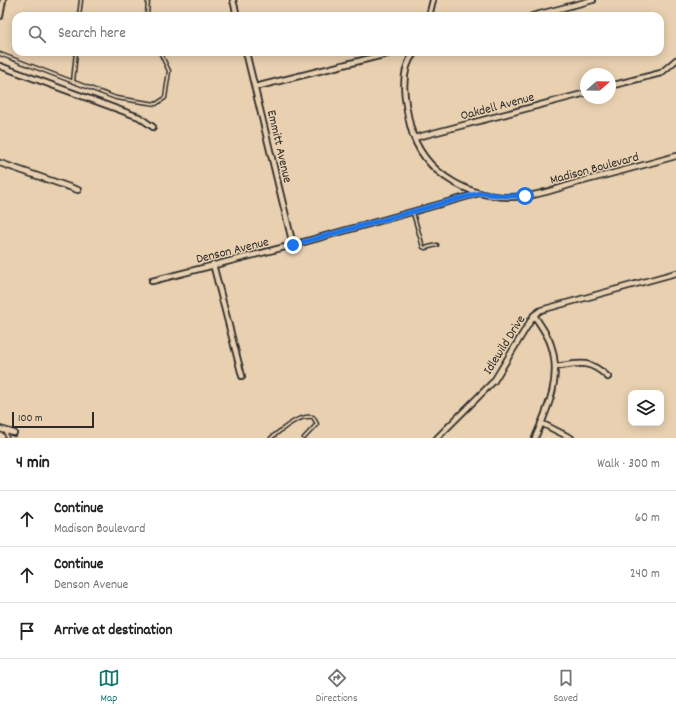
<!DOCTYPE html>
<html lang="en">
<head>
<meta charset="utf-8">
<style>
	body { margin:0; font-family:Dekko,sans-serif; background:#f6f6f6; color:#222 }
	.controls { position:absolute; right:12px; bottom:12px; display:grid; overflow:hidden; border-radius:8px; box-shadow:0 2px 10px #0003 }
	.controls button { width:36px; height:36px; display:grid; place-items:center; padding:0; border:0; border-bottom:1px solid #e0e0e0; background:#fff; color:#222; font:20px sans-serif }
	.compass { position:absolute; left:580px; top:68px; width:36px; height:36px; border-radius:50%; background:#fff; box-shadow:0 2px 10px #0003; rotate:70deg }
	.scale { position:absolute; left:12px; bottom:10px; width:82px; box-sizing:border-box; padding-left:4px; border:2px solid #2b2b2b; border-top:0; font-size:11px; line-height:14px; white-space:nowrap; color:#2b2b2b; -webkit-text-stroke:3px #e8d0b0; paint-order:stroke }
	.stop { position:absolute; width:12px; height:12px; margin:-9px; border:3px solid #1a73e8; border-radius:50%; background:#fff }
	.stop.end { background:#1a73e8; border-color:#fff; box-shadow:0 1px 4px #0008 }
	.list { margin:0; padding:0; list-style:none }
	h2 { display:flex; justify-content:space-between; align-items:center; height:52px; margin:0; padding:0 16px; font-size:17px }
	h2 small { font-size:13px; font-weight:400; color:#767676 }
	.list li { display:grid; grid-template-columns:26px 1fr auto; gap:12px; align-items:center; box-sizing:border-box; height:56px; padding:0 16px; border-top:1px solid #e0e0e0 }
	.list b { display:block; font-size:15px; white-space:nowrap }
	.list p { margin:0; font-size:13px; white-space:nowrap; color:#767676 }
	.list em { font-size:13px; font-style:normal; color:#767676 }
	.icon { flex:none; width:22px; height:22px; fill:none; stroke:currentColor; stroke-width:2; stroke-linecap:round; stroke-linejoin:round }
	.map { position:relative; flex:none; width:676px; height:438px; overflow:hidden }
	.search { position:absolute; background:#fff; box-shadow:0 2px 10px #0003; left:12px; right:12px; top:12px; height:44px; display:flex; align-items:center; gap:10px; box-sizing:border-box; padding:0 14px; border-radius:12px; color:#767676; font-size:15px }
	.sheet { height:220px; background:#fff }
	nav { display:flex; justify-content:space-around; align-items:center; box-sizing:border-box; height:56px; border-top:1px solid #e0e0e0; background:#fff; font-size:11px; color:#767676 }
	nav a { display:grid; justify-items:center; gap:2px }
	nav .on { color:#0f766e }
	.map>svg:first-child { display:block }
</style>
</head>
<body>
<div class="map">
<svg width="676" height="438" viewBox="0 0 676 438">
	<rect width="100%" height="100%" fill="#e8d0b0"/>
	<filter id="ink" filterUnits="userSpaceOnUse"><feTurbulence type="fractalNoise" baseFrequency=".025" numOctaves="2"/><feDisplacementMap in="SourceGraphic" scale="8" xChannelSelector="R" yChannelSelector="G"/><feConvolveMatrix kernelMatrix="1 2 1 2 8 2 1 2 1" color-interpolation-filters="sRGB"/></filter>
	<g filter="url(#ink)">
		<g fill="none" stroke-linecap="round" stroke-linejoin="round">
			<g stroke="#2b2b2b" stroke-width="5">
				<path id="lane" d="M79,16L81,0
					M147,16L148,0
					M0,54L116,98L156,104L165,98L169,71L160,52
					M73,82L76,52
					M413,213L423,247L425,248L437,245
					M6,432L7,438
					M271,438C283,429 297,415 313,417L317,424L304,438"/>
			</g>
			<g stroke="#2b2b2b" stroke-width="8">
				<path id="street" d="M233,0L237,16
					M0,16L3,0
					M429,16L433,0
					M532,16L593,0
					M246,52L293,245
					M415,52C398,71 405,103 410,125C422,176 476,203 526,196C544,194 562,187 579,182C611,174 644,165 676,156
					M0,66L139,117L153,127
					M610,86L661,73L676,60
					M255,87L395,52
					M414,138L586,93
					M0,163L78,190
					M213,264L242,376
					M152,281L293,245L480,193
					M534,315C540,325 548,335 551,345C562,378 548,408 535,438
					M555,367C579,363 589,359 608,377
					M541,423L571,438
					M0,429L14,433
					M437,438L494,381L534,315L541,310L676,273"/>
			</g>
			<use href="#lane" stroke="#e8d0b0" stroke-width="2"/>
			<use href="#street" stroke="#e8d0b0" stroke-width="4.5"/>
		</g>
	</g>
	<g fill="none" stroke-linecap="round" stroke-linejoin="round" filter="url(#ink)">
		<path stroke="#1a73e8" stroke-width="5" d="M293,245L480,193L505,196H525"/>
	</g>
	<g text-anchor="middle" stroke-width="3" stroke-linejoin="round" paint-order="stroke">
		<g font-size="13" fill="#2b2b2b" stroke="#e8d0b0">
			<text transform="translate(497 105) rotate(-15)" y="5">Oakdell Avenue</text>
			<text transform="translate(281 146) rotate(77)" y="5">Emmitt Avenue</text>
			<text transform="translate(594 167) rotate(-15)" y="5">Madison Boulevard</text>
			<text transform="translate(232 249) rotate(-14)" y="5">Denson Avenue</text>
			<text transform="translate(503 344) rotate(-58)" y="5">Idlewild Drive</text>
		</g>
	</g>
</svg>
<div class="controls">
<button><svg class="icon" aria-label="layers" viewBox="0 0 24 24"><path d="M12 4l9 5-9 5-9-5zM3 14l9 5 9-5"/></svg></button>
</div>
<svg class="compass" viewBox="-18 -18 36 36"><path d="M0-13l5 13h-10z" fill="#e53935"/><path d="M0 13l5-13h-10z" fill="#767676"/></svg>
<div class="scale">100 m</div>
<div class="stop" style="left:525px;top:196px"></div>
<div class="stop end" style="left:293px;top:245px"></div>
<div class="search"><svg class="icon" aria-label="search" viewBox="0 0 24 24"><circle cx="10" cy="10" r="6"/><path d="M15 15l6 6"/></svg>Search here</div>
</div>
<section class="sheet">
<h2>4 min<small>Walk · 300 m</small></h2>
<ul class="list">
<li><svg class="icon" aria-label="ahead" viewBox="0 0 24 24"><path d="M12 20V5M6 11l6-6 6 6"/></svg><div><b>Continue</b><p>Madison Boulevard</p></div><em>60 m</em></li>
<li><svg class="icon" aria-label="ahead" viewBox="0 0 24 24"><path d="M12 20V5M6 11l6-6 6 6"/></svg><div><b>Continue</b><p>Denson Avenue</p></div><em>240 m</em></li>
<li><svg class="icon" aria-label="arrive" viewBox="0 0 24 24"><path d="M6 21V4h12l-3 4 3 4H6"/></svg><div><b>Arrive at destination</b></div></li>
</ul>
</section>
<nav>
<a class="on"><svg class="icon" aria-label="map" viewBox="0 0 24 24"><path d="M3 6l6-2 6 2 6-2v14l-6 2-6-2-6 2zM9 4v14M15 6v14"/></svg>Map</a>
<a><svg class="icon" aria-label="directions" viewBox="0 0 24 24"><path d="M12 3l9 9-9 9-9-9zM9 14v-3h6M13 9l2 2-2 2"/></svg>Directions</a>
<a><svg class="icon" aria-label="saved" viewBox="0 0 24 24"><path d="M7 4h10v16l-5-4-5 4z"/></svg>Saved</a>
</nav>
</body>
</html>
